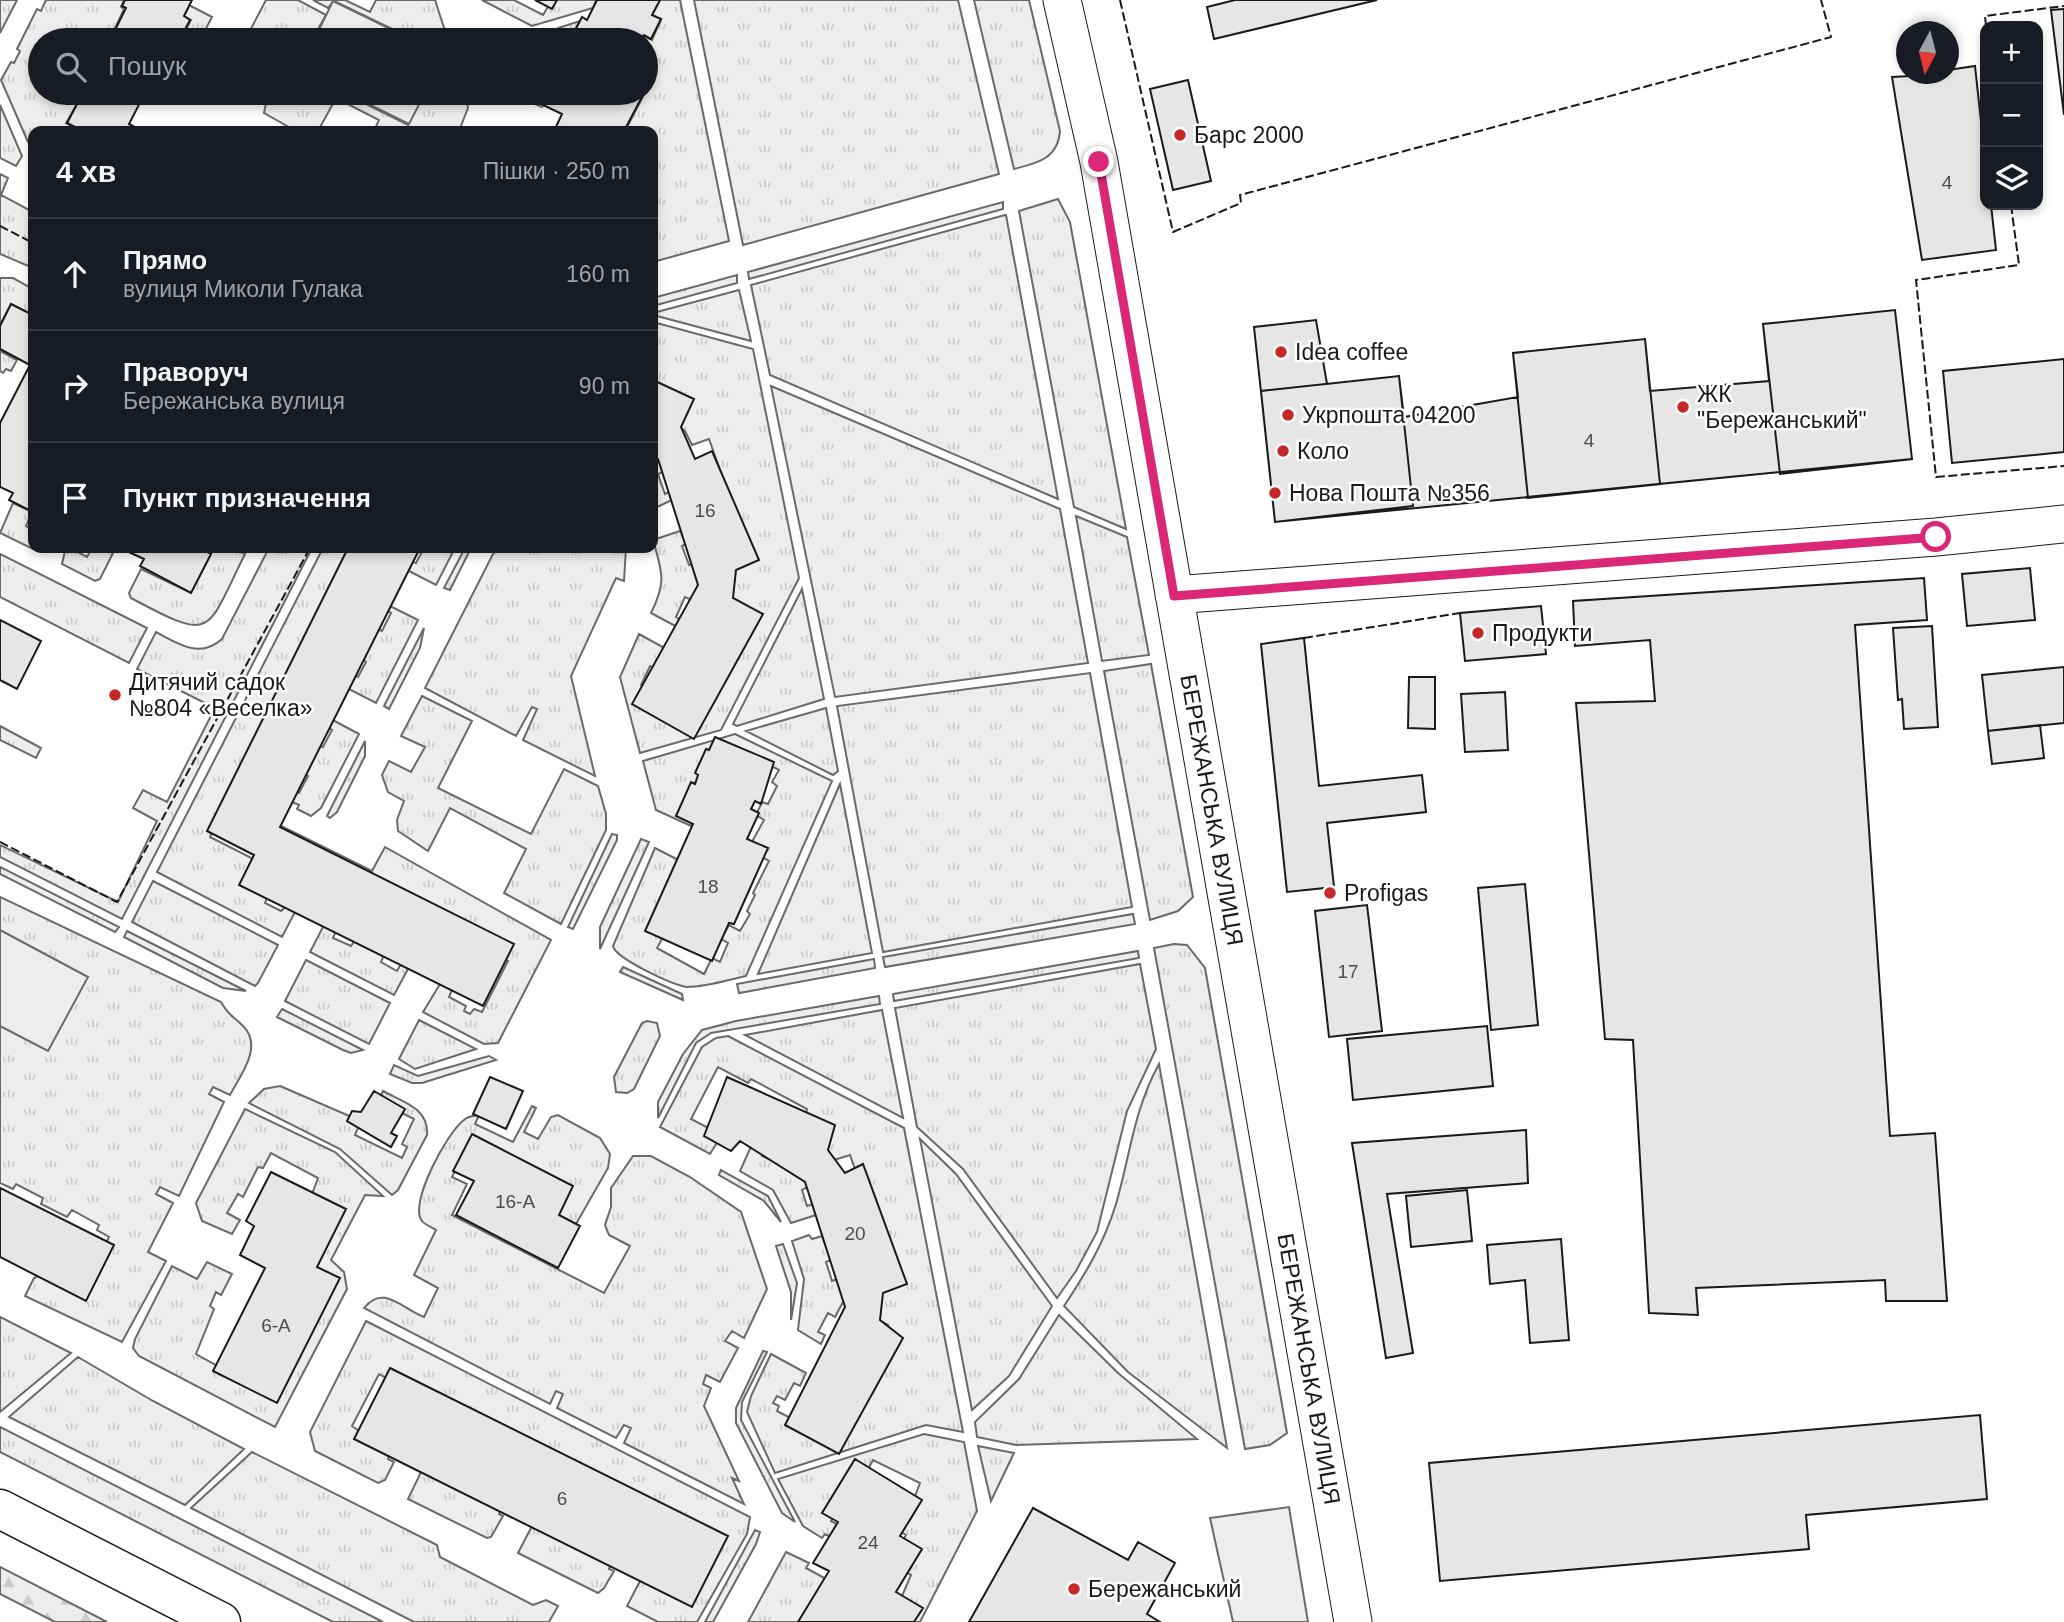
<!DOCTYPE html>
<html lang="uk">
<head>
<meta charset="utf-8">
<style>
	body { margin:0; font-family:Helvetica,sans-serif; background:#242831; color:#f1f3f6 }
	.controls { position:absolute; right:21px; top:21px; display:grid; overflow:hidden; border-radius:14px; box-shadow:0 4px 10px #0003 }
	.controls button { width:63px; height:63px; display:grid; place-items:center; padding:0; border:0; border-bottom:2px solid #363941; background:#171b24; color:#f1f3f6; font:35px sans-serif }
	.compass { position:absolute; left:1896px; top:21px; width:63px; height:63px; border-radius:50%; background:#171b24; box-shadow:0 4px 10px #0003; rotate:187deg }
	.stop { position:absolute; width:21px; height:21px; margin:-16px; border:5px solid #db2777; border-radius:50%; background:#fff }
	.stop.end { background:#db2777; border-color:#fff; box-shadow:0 2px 7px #0008 }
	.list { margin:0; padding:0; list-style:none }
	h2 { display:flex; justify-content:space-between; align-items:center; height:91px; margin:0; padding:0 28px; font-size:30px }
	h2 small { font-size:23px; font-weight:400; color:#9ea1a6 }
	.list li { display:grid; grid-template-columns:46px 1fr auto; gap:21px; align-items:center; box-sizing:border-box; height:112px; padding:0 28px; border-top:2px solid #363941 }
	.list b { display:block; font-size:26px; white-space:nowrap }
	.list p { margin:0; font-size:23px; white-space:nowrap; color:#9ea1a6 }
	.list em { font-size:23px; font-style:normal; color:#9ea1a6 }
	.icon { flex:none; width:38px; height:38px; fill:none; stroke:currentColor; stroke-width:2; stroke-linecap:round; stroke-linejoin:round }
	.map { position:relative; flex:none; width:2064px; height:1622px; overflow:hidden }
	.search { position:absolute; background:#171b24; box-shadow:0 4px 10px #0003; left:28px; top:28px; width:630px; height:77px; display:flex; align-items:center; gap:18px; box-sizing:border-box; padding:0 24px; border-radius:38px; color:#9ea1a6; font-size:26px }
	.panel { position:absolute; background:#171b24; box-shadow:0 4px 10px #0003; left:28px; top:126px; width:630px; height:427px; border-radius:14px }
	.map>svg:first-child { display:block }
</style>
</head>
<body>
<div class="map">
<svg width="2064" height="1622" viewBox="0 0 2064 1622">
	<defs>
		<pattern id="grass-tufts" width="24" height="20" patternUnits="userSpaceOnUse" patternTransform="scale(1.75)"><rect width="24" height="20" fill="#ededed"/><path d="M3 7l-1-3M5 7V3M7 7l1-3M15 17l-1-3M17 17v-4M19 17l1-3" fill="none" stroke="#cbcbcb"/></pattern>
		<pattern id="forest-firs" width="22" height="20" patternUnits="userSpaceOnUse" patternTransform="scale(1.75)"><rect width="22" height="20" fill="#ededed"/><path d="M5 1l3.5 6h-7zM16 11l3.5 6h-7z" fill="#cbcbcb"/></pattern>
	</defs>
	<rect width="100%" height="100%" fill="#fff"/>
	<path fill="url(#grass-tufts)" stroke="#6a6a6a" stroke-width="2" d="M0,0H17L0,33Z
		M46,0H124L121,7L124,9L111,37L106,36L104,40H40V93L82,95L66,123L81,131H33V145L28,142L1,80L11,62L14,63L20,51L17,49L37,9L41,11Z
		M266,0H298L326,15L312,40H245Z
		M313,0H345L370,12L376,0H435L448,40H415L334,1L328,8Z
		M482,0H514L543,15L552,0H596L593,8L532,26Z
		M660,0H680L729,241L653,262V131H625L649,85L646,84V62L650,52L646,50V40H641L643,36L652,40L661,20L652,15Z
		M694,0H958L999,174L743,245Z
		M974,0H1029L1060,131C1058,159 1037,163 1014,169Z
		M189,5L212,17L200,40H172L175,35L182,37L191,20L184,16Z
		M580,21L571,37L576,40H552L558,28Z
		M268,93H344L408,125L424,93H465L468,108L459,131H374L379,120L336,98L318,131H296L264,113Z
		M528,93H549L542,107L525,100Z
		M0,105L22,156L16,166L0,158Z
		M0,174L8,178L1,195L33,212V268L0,254Z
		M1058,199L1070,222L1126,529L1074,507L1019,211Z
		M1003,202V209L749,279L748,272Z
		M1005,215H1006L1058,499L770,375L751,285Z
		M737,275V283L653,306V298Z
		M0,278H13L33,289V315L11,304L0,325Z
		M739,290L751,341L653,315V313Z
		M653,322L753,349L799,578L721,730L640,753L620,677L639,634L668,650L658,670L650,666L641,685L648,688L729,604L732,569L747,546L709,439L692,445L685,431L670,420L665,392L653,386Z
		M0,351L17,360L11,371L6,369L3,373L0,371Z
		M771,386L1060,509L1088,663L835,697Z
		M653,450L665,471L658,474L665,494L671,491L674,499L653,509Z
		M13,503L32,512L26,526L33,530V548H40L33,549L0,533Z
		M1076,516L1127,537L1149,655L1102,661Z
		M683,530L688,543L682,546L689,565L695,564L717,572L692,600L685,597L676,617L682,621L679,628L651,613C667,581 662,572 653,540Z
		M70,548L87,557L92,548H102L113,553L100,579L95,581L62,564L65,551Z
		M199,548H233L245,554C205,634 215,643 131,598L129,593L141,569L191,593L211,554Z
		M269,548H312L122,919L0,857V845L118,902L157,821L133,808L143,790L167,802L215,708L137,669L156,632C178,644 200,659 222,639Z
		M323,548H353L210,837L265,865L268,895L265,903L281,911L286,906L296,910L282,937L157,872Z
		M424,548H455L436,585L405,569L410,561L416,563Z
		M465,548H471L450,590L444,588Z
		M496,548H626L624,581L616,578L571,676L595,776L523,740L537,709L532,707L516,736L425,688Z
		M0,554L147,628L129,663L0,597Z
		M802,589L824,699L737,726L733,724Z
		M386,604L418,620L376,703L345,687L351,674L358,677L366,662L360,658L375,628L382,631L391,613L384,609Z
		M424,628L420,648L389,709L384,706Z
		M1151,664L1193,897L1178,911L1150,920L1104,671Z
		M1090,673L1132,907L883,952L837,706Z
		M422,696L472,721L438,788L531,834L564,769L598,786L606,814V830L561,924L504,893L526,849L450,808L428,851L398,831L397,820L404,801L388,792L382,775L389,761L411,772L425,747L401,736Z
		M826,708L838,771L833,775L746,731Z
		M329,718L359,734L321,808L311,816L297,809L299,805L287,800L292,790L299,793L308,776L301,772L316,744L323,747L332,730L325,726Z
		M0,726L41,748L36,758L0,740Z
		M735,734L832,781L746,976C728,980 706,987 687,987C674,986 615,958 613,946L655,848L700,871L657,948L704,974L712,958L720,962L728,943L721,939L729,925L740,931L750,914L747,911L755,895L753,893L769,861L748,849L764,820L756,815L762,802L768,804L777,786L772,782L779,770L732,745L691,826L656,810L643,761Z
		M365,741V756L337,812L330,818L327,816Z
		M840,784L872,953L758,974Z
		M275,823L372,871L385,847L551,940L498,1043L484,1044L423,1012L440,984L452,990L449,997L466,1006L464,1011L470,1014L474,1009L482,1012L508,961L292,847Z
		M612,834L617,835V840L573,929L568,927Z
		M641,839L649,842L600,949V927Z
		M0,867L119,927L115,932L0,874Z
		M153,881L278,945L258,983L255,986L132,922Z
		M0,897L221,1002C230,1018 234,1016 244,1027C263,1047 240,1076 230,1095L213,1087L209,1094L224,1102L179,1196L160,1187L156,1194L173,1203L148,1252L166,1261L122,1342L25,1296L34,1278L40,1275L83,1290L109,1237L97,1230L99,1225L72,1210L67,1217L41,1204L43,1198L16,1184L13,1189L0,1183Z
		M1133,914L1135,924L885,967L883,957Z
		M324,925L336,931L333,938L351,946L355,940L384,955L381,962L397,971L401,964L409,967L394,995L310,952Z
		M127,931L246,991L223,988L124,937Z
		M1174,944L1187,945L1205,968L1287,1433L1270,1445L1245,1449L1154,948Z
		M1138,951L1139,958L894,1001L893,994Z
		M874,959L875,968L739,993L737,984Z
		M306,960L390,1003L369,1044L285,1001Z
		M1140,964L1156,1049L1127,1111L1097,1232L1076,1271L1057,1298L963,1169L917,1127L895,1008Z
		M623,967L682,994L683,1000L620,972Z
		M879,996L880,1004L711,1033L696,1043L658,1118V1102L683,1054L702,1030L736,1021Z
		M282,1009L363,1050L351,1053L343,1050L277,1017Z
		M882,1010L903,1118L745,1035Z
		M419,1020L476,1049L415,1069L399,1059Z
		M647,1021L657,1023L660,1036L634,1089L627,1093L616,1092L614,1077L642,1023Z
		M728,1036L904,1128L963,1432L926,1425L775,1473L747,1412L751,1396L771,1354L806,1373L800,1386L794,1383L785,1400L777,1396L773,1403L779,1406L777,1411L830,1439L888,1325L873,1317L856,1172L850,1155L834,1160L806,1113L807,1109L751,1079L748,1083L718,1067L691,1119L718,1133L726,1128L710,1154L660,1127L702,1047L716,1038Z
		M489,1056L496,1060L422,1083H412L390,1074L394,1065L418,1076Z
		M1159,1064L1227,1448L1128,1372L1064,1306C1086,1273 1104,1243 1116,1204C1130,1156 1134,1109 1159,1064Z
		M280,1086L361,1121L355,1135L402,1158L407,1147L402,1144L414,1119L378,1101L383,1091C403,1102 429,1108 427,1135L398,1190L392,1195L340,1149L249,1103L264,1089Z
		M532,1106L536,1108L524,1132L538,1139L551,1117L558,1115L600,1138L610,1154L608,1168L576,1224L558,1215L472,1138L452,1177L467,1184L452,1215L604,1293L630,1246L609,1235L605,1225L611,1207V1188L633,1156H651L690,1177L741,1212L767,1289L744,1338L732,1331L725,1341L738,1348L720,1382L706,1375L703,1384L711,1388L704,1406L739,1481L732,1478L744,1504L624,1443L631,1428L624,1425L616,1438L557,1408L563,1394L556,1391L550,1404L364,1308C383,1284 401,1308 424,1317L438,1288L414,1275L436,1230C432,1227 425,1225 422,1221C408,1204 448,1131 464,1120C468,1116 474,1116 479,1115L475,1124L513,1142Z
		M245,1109L335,1152L383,1196L365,1195L331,1260L344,1272L347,1289L275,1427L139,1356L133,1348L135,1339L172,1266L197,1279L207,1262L232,1274L221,1295L216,1292L210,1306L214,1309L196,1354L243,1380L318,1178L271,1153L263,1168L258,1167L243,1197L238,1194L227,1213L240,1220L232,1234L202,1221L196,1203Z
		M920,1139L956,1174L1052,1306L1009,1376L972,1410Z
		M753,1142L765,1148L762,1156L779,1164L805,1150L807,1187L802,1190L807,1206L813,1204L816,1215L791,1223L773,1190L740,1171Z
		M721,1170L768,1196L781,1222L764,1201L719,1175Z
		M809,1235L812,1239L822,1236L831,1260L826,1262L832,1281L838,1279L858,1309L843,1302L835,1317L828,1313L818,1332L825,1335L821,1344L798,1330L804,1279L792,1241Z
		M783,1244L797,1283L791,1320V1292L776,1246Z
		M1059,1315L1118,1373L1197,1439L1016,1445L977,1437L975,1422L1019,1379Z
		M0,1317L71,1353L0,1412Z
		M366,1321L750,1517L747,1534L697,1622H658L627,1606L641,1579L392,1381L379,1374L352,1426L390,1453L388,1459L394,1462L385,1480L378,1483L315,1451L310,1432Z
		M763,1351L767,1352L742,1402L741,1420L795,1522L782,1513L736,1423V1408Z
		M78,1357L153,1401L244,1449L185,1505L9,1417Z
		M0,1427L383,1622H333L0,1452Z
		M924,1434L964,1442L977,1511L920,1622H891L911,1575L891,1564L906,1535L898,1530L910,1520L921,1500L915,1496L920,1483L873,1460C862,1483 843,1498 831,1521L842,1527L836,1540L825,1534L822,1538L803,1526L778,1479Z
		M978,1446L1014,1453L991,1501Z
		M252,1452L437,1545L440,1557L533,1605L546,1600L558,1606L549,1622H414L191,1508Z
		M422,1470L501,1508L499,1514L503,1516L491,1537L487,1538L408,1499Z
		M533,1524L612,1562L609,1569L614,1571L604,1588L598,1593L518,1553Z
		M755,1530L760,1532L756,1544L713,1622H705Z
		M786,1552L809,1563L806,1568L841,1587L815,1622H748Z"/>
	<path fill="url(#forest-firs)" stroke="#6a6a6a" stroke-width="2" d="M0,1567L107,1622H55L0,1594Z"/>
	<path fill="#ededed" stroke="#6a6a6a" stroke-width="2" d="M333,1L413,40H314Z
		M346,93H425L409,124Z
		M0,930L88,977L48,1051L0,1026Z
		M1289,1507L1308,1622H1233L1210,1518Z"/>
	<path fill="#e6e6e6" stroke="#1a1a1a" stroke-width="2" d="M125,0H192L184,16L190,20L181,37L175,34L172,40H106L108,37L111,38L126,8L122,6Z
		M535,0H557L552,9Z
		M597,0H660L652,15L661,19L651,39L644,35L641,40L571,38L582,17L587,20Z
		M1235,0H1377L1214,39L1207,7Z
		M2064,9V115L2051,10Z
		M1975,66L1985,158V205H1991L1996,250L1922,260L1892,77L1948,74V70Z
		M1975,66L1985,158V205H1991L1996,250L1922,260L1892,77L1948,74V70Z
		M1188,80L1211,181L1173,190L1150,89Z
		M79,93H145L129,124L142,131H83L67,123L82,95Z
		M549,93H644L624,131H558L555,129L562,114L543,105Z
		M11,304L33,315V512L9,500L13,493L0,487V423L30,365L0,349V326Z
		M1895,310L1912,459L1780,474L1763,324Z
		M1895,310L1912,459L1780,474L1763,324Z
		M1895,310L1912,459L1275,522L1254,327L1316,320L1327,384L1399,376L1404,417L1518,397L1513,353L1645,339L1650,391L1769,381L1763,324Z
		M1645,339L1660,484L1528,498L1513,353Z
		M1645,339L1660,484L1528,498L1513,353Z
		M2064,359V452L1952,463L1943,371Z
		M1399,376L1413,506L1275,522L1261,391Z
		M1399,376L1413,506L1275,522L1261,391Z
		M653,380L694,399L681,427L695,459L712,451L759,560L736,570L733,598L763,614L694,739L632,704L698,585L658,459L653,457Z
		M120,548H200L211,554L191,593L140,566L144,559Z
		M348,548H420L280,827L514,944L483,1006L239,885L254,855L207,831Z
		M2030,568L2035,620L1967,626L1962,574Z
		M1924,578L1927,620L1855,625L1890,1136L1935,1133L1947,1301H1886L1885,1280L1696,1288L1698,1315L1649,1313L1633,1040L1605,1039L1576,703L1655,701L1650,640L1575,646L1573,601Z
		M1541,606L1546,654L1465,661L1460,613Z
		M0,620L41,641L17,689L0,680Z
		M1932,626L1938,727L1904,729L1902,699L1898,700L1893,628Z
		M1304,638L1319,786L1422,775L1426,812L1327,823L1334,887L1287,892L1261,644Z
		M2064,667V723L1988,731L1982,675Z
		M1409,677H1435V729L1408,728Z
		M1505,692L1508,750L1465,752L1461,694Z
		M2040,725L2044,758L1992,764L1988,731Z
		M715,737L774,762L761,804L755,801L751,809L759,813L747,839L768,848L734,924L729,923L712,961L645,931L693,824L676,816L691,782L695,784L698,775L695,773L706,749L709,750Z
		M1525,884L1538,1025L1491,1030L1478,888Z
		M1367,905L1382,1031L1329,1037L1315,911Z
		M1487,1026L1493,1086L1353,1100L1347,1039Z
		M490,1077L523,1091L506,1129L473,1114Z
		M727,1077L835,1125L828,1150L845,1173L863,1164L907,1284L883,1293L880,1320L903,1338L839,1454L785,1425L845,1307L805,1182L740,1141L731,1151L704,1136Z
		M374,1091L405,1109L391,1133L397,1136L391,1147L347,1121L352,1111L361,1112Z
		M1526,1130L1528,1183L1387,1194L1413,1353L1386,1358L1352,1143Z
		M472,1134L573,1186L559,1215L580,1226L558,1268L456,1215L474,1181L453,1171Z
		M271,1172L346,1209L317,1267L340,1278L277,1403L213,1371L265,1268L240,1255L254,1226L246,1221Z
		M0,1188L114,1245L86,1301L0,1257Z
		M1467,1190L1472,1241L1411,1247L1406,1196Z
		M1561,1239L1569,1340L1530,1343L1525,1280L1490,1284L1487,1245Z
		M390,1368L728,1536L692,1607L354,1439Z
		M1980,1415L1987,1499L1806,1515L1809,1549L1440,1581L1429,1463Z
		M855,1459L922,1500L900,1536L922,1549L896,1592L923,1608L914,1622H798L829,1571L813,1563L838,1522L822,1513Z
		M1033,1508L1128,1560L1138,1542L1175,1563L1147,1614L1160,1622H969Z"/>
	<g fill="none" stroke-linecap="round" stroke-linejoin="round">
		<g stroke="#1a1a1a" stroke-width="39">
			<path id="minor" d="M1062,0L1099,162L1353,1622
				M1174,595L1936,537L2064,524"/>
		</g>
		<g stroke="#1a1a1a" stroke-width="41">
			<path id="major" d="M0,1509L221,1622"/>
		</g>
		<use href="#minor" stroke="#fff" stroke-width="37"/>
		<use href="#major" stroke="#fff" stroke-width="38"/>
		<path stroke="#1a1a1a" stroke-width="2" stroke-dasharray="9 3.5" stroke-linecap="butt" d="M1120,0L1173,232L1241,203L1240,195L1831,37L1821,0
			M1986,26L1985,16L2064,6
			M2011,205L2019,265L1916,280L1936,477L2064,466
			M0,226L33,243
			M1304,638L1460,613
			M0,842L117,902L310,548"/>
	</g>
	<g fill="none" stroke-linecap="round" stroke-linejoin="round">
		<path stroke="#db2777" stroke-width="9" d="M1099,162L1174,596L1936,537"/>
	</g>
	<g fill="#c62828" stroke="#fff" stroke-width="2.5">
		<circle cx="1180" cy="135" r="7"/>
		<circle cx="1281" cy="352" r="7"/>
		<circle cx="1683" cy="407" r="7"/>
		<circle cx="1288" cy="415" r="7"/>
		<circle cx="1283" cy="451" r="7"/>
		<circle cx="1275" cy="493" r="7"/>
		<circle cx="1478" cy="633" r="7"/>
		<circle cx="115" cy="695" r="7"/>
		<circle cx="1330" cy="893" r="7"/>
		<circle cx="1074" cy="1589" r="7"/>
	</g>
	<g text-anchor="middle" stroke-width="5" stroke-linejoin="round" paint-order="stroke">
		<g font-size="19" fill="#4d4d4d">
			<text x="1947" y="189">4</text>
			<text x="1589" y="447">4</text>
			<text x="705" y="517">16</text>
			<text x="708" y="893">18</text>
			<text x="1348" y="978">17</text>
			<text x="515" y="1208">16-А</text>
			<text x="855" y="1240">20</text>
			<text x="276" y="1332">6-А</text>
			<text x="562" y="1505">6</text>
			<text x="868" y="1549">24</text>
		</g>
		<g font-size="23" fill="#1a1a1a" stroke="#fff" text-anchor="start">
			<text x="1194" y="143">Барс 2000</text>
			<text x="1295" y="360">Idea coffee</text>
			<text x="1697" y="402">ЖК<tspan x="1697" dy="26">"Бережанський"</tspan></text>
			<text x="1302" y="423">Укрпошта 04200</text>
			<text x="1297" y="459">Коло</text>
			<text x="1289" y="501">Нова Пошта №356</text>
			<text x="1492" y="641">Продукти</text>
			<text x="129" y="690">Дитячий садок<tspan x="129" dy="26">№804 «Веселка»</tspan></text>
			<text x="1344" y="901">Profigas</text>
			<text x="1088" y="1597">Бережанський</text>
		</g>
		<g font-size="23" fill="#1a1a1a" stroke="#fff">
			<text transform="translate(1212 810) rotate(80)" y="8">БЕРЕЖАНСЬКА ВУЛИЦЯ</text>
			<text transform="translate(1309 1369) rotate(80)" y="8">БЕРЕЖАНСЬКА ВУЛИЦЯ</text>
		</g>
	</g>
</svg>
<div class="controls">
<button>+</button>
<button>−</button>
<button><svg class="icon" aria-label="layers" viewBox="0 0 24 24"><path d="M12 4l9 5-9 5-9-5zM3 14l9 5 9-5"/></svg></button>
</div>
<svg class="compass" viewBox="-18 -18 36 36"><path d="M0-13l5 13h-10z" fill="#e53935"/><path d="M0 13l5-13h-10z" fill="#9ea1a6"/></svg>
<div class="stop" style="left:1936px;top:537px"></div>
<div class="stop end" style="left:1099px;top:162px"></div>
<div class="search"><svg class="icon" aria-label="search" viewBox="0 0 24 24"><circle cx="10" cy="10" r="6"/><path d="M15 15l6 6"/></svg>Пошук</div>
<section class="panel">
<h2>4 хв<small>Пішки · 250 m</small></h2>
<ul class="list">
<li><svg class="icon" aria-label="ahead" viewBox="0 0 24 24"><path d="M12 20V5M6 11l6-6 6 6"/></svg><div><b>Прямо</b><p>вулиця Миколи Гулака</p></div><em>160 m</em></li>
<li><svg class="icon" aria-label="right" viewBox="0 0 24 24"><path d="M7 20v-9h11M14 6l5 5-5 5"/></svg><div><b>Праворуч</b><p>Бережанська вулиця</p></div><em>90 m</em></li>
<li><svg class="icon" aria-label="arrive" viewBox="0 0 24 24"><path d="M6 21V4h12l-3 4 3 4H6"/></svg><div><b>Пункт призначення</b></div></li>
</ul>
</section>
</div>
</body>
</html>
